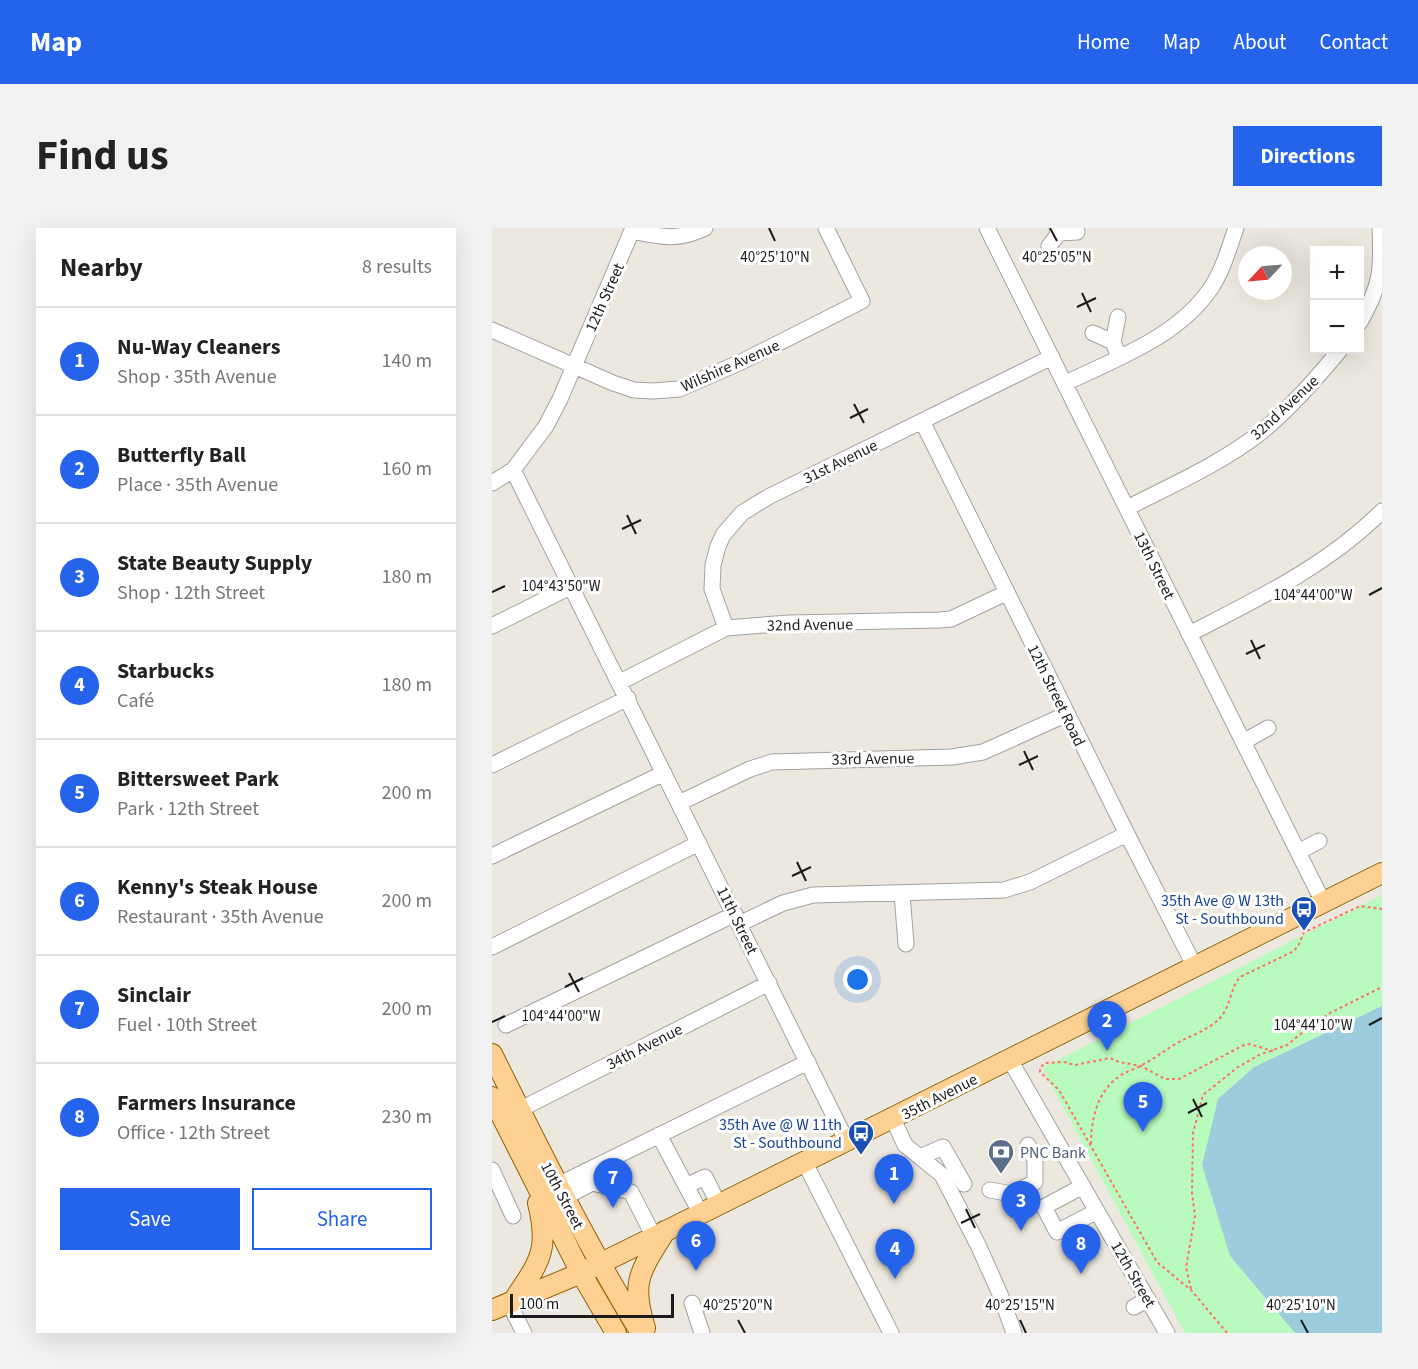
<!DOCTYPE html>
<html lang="en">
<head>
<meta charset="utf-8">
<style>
	body { margin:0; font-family:"Source Sans 3",sans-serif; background:#f2f2f2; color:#222 }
	.controls { position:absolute; right:18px; top:18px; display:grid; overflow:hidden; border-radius:0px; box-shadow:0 6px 24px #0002 }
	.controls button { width:54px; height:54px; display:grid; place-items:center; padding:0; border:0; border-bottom:2px solid #e0e0e0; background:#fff; color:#222; font:30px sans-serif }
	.compass { position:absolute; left:746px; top:18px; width:54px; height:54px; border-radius:50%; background:#fff; box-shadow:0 6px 24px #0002; rotate:244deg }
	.scale { position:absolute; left:18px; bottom:15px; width:164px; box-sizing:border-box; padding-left:6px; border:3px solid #1b1b1b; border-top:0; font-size:16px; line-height:21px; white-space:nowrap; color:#1b1b1b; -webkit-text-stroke:4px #fff; paint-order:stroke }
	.you { position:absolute; left:366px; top:752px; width:21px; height:21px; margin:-15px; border:4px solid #fff; border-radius:50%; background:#1a73e8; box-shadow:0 0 0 9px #1a73e833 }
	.badge { display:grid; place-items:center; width:39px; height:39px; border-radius:50%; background:#2563eb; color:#fff; font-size:20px; font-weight:700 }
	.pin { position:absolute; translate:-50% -50px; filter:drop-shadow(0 2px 3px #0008) }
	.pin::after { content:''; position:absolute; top:32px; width:21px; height:18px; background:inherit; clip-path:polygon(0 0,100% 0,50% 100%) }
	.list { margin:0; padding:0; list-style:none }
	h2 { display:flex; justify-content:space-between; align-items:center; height:78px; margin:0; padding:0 24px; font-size:26px }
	h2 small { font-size:20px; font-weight:400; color:#767676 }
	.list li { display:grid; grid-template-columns:39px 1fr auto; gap:18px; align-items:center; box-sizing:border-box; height:108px; padding:0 24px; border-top:2px solid #e0e0e0 }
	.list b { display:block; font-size:22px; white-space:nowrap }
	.list p { margin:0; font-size:20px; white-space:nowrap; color:#767676 }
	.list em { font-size:20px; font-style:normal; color:#767676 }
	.actions { display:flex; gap:12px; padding:18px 24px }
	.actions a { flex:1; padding:14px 0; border:2px solid #2563eb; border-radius:0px; text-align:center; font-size:21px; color:#2563eb }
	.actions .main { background:#2563eb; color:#fff }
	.map { position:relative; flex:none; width:890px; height:1105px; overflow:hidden; border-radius:0px }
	header { display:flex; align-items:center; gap:36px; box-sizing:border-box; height:84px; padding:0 30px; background:#2563eb; color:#fff }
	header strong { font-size:28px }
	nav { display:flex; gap:33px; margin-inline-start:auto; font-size:21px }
	.intro { display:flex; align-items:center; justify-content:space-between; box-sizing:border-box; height:144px; padding:0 36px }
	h1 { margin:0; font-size:42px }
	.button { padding:15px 27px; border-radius:0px; background:#2563eb; color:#fff; font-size:21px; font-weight:700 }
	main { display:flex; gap:36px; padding:0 36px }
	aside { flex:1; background:#fff; border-radius:0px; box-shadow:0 6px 24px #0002 }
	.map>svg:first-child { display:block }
</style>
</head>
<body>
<header>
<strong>Map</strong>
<nav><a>Home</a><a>Map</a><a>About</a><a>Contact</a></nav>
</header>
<div class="intro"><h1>Find us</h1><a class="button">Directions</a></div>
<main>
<aside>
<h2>Nearby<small>8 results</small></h2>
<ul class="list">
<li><span class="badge">1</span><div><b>Nu-Way Cleaners</b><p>Shop · 35th Avenue</p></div><em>140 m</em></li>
<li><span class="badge">2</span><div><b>Butterfly Ball</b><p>Place · 35th Avenue</p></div><em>160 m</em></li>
<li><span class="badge">3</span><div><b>State Beauty Supply</b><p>Shop · 12th Street</p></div><em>180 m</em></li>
<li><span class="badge">4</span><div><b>Starbucks</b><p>Café</p></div><em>180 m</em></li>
<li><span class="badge">5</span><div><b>Bittersweet Park</b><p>Park · 12th Street</p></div><em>200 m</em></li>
<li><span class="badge">6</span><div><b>Kenny's Steak House</b><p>Restaurant · 35th Avenue</p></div><em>200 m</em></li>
<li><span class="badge">7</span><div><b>Sinclair</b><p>Fuel · 10th Street</p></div><em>200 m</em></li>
<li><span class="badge">8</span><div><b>Farmers Insurance</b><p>Office · 12th Street</p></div><em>230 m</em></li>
</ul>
<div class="actions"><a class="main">Save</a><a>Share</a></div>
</aside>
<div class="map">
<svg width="890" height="1105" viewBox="0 0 890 1105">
	<rect width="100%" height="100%" fill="#ede8df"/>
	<path fill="#b9fbbf" d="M890,667V778L762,839L726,871L738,1028L803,1105H693L550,840Z"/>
	<path fill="#9dcddd" d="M890,778V1105H803L738,1028L710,937L726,871L762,839Z"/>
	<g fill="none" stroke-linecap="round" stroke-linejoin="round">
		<g stroke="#a2a2a2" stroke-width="17">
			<path id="minor" d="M495,0L831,674
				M141,3C169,9 186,13 213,0
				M567,5L585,4
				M557,18L567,5L565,0
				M626,89L621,114L627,129
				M868,94C889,57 890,42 888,0
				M0,102L121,155L142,162L161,163L187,161L249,134L370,73L334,0
				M601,105L621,114
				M574,155C625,130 686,109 719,60C731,42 737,20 744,0
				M430,193L635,606L703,739
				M21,242L355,914
				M0,255L21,242L54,198L68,171L141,0
				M635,280C680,257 728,236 768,205C798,181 824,151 848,122
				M0,398L80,358
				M234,400L220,361L221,337L226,318L231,307L250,285L276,269L560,129
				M697,406C765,371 835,338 890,283
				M128,454L234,400L297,395L447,392L459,391L514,365
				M751,514L776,500
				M0,537L136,470
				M187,575L258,541L280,534L460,529L491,524L575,486
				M806,624L827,613
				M0,628L172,545
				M410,666L414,716
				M247,696L291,675L321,667L512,662L538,654L635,606
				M0,719L207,615
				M14,797L243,686
				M518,832L675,1105
				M27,882L277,755
				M401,891L413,917L450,947L486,1017L508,1066L522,1105
				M167,907L194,958
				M428,929L451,919L472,956
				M313,935L399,1105
				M0,942L21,988
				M66,957L316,834
				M591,958L552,979L565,1004L605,983
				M498,962L520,966L543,954V932L536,917
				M72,970L100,955L139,964L162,1009
				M209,986L194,958L213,949L227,977
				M17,1075L32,1105
				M200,1075L210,1105
				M642,1079L656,1071"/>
		</g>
		<g stroke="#916300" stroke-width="22">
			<path id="major" d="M0,826C47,921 94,1015 149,1105
				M0,869L89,1045L124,1105
				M22,1072C47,1034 58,1023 46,975
				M0,1082L89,1045L162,1009L890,645
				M153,1100C138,1052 149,1043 173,1003"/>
		</g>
		<path stroke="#fe725f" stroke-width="2" stroke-dasharray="3 3" stroke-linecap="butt" d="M599,916C599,890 606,862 629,847C636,843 643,841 650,837C664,830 675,820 689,813C701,807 715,802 725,793C739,781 737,762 748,749L802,723L807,716L812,704L815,703L868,678L890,681
			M699,1061L694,1039L703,988L700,965L701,905L711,867L746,839L767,827L795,817L816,800L838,785L890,759
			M735,1105L700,1063L665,1034L567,862L548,844V840L553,835L572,834L583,837L618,830L627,834L649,838L673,851H687L752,817L757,816L781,823"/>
		<use href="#minor" stroke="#fff" stroke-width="15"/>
		<use href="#major" stroke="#fed193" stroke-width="20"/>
	</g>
	<path fill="none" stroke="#1b1b1b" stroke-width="2" d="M277,0L283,13M558,0L565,13M590,65L599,84M585,79L604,70M362,176L372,195M358,190L376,181M135,287L144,306M130,301L149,292M0,364L13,358M877,367L890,360M759,412L768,431M754,426L773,417M532,523L541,542M527,537L546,528M305,634L314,653M300,648L319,639M77,745L87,764M73,759L91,750M0,794L13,788M877,797L890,790M701,871L710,889M696,885L715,875M474,981L483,1000M469,995L488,986M246,1092L253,1105M528,1092L534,1105M809,1092L816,1105"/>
	<defs>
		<g id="bus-pin" transform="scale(1.35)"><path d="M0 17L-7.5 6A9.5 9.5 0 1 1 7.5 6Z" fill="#1a4fb4" stroke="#fff"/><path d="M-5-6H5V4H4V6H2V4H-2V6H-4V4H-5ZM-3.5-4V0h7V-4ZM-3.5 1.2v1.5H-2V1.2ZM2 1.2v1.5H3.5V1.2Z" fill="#fff"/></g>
		<g id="bank-pin" transform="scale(1.35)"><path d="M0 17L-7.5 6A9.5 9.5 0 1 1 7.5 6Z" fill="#5c6f8a" stroke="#fff"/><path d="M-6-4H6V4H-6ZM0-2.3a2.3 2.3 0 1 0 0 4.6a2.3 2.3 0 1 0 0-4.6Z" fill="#fff"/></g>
	</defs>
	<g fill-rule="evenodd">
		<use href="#bus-pin" x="812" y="681"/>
		<use href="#bus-pin" x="369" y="905"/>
		<use href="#bank-pin" x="509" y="924"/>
	</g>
	<g text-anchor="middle" stroke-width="6" stroke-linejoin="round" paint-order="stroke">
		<g font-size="16" fill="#1b1b1b" stroke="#fff">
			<text transform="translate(112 69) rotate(-66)" y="6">12th Street</text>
			<text transform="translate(238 137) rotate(-24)" y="6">Wilshire Avenue</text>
			<text transform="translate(792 179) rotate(-43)" y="6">32nd Avenue</text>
			<text transform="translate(348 233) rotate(-26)" y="6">31st Avenue</text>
			<text transform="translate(663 337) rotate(64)" y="6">13th Street</text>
			<text transform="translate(318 396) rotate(-1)" y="6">32nd Avenue</text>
			<text transform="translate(565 467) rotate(64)" y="6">12th Street Road</text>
			<text transform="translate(381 530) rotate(-1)" y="6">33rd Avenue</text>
			<text transform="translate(246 692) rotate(64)" y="6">11th Street</text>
			<text transform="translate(152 818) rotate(-27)" y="6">34th Avenue</text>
			<text transform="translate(447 868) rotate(-27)" y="6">35th Avenue</text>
			<text transform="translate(71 967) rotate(62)" y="6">10th Street</text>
			<text transform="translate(642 1046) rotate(60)" y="6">12th Street</text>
		</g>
		<g font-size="16" fill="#164399" stroke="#fff" text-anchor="end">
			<text x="792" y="678">35th Ave @ W 13th<tspan x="792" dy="18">St - Southbound</tspan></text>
			<text x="350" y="902">35th Ave @ W 11th<tspan x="350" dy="18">St - Southbound</tspan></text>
		</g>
		<g font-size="16" fill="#4e5e75" stroke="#fff" text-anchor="start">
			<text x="528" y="930">PNC Bank</text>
		</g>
	</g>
	<g font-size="15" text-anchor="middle" fill="#1b1b1b" stroke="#fff" stroke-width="6" stroke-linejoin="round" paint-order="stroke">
		<text x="283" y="34">40°25'10"N</text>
		<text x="565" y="34">40°25'05"N</text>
		<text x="69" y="363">104°43'50"W</text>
		<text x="821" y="372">104°44'00"W</text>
		<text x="69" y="793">104°44'00"W</text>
		<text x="821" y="802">104°44'10"W</text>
		<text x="246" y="1082">40°25'20"N</text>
		<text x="528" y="1082">40°25'15"N</text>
		<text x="809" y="1082">40°25'10"N</text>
	</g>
</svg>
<div class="controls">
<button>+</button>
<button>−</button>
</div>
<svg class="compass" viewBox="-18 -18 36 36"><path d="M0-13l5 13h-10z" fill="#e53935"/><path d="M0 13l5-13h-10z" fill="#767676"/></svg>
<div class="scale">100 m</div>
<div class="you"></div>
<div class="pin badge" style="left:402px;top:976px">1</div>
<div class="pin badge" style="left:615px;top:823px">2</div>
<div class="pin badge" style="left:529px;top:1003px">3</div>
<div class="pin badge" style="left:403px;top:1051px">4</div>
<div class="pin badge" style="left:651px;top:904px">5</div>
<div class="pin badge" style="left:204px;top:1043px">6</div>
<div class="pin badge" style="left:121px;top:980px">7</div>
<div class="pin badge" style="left:589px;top:1046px">8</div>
</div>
</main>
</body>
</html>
